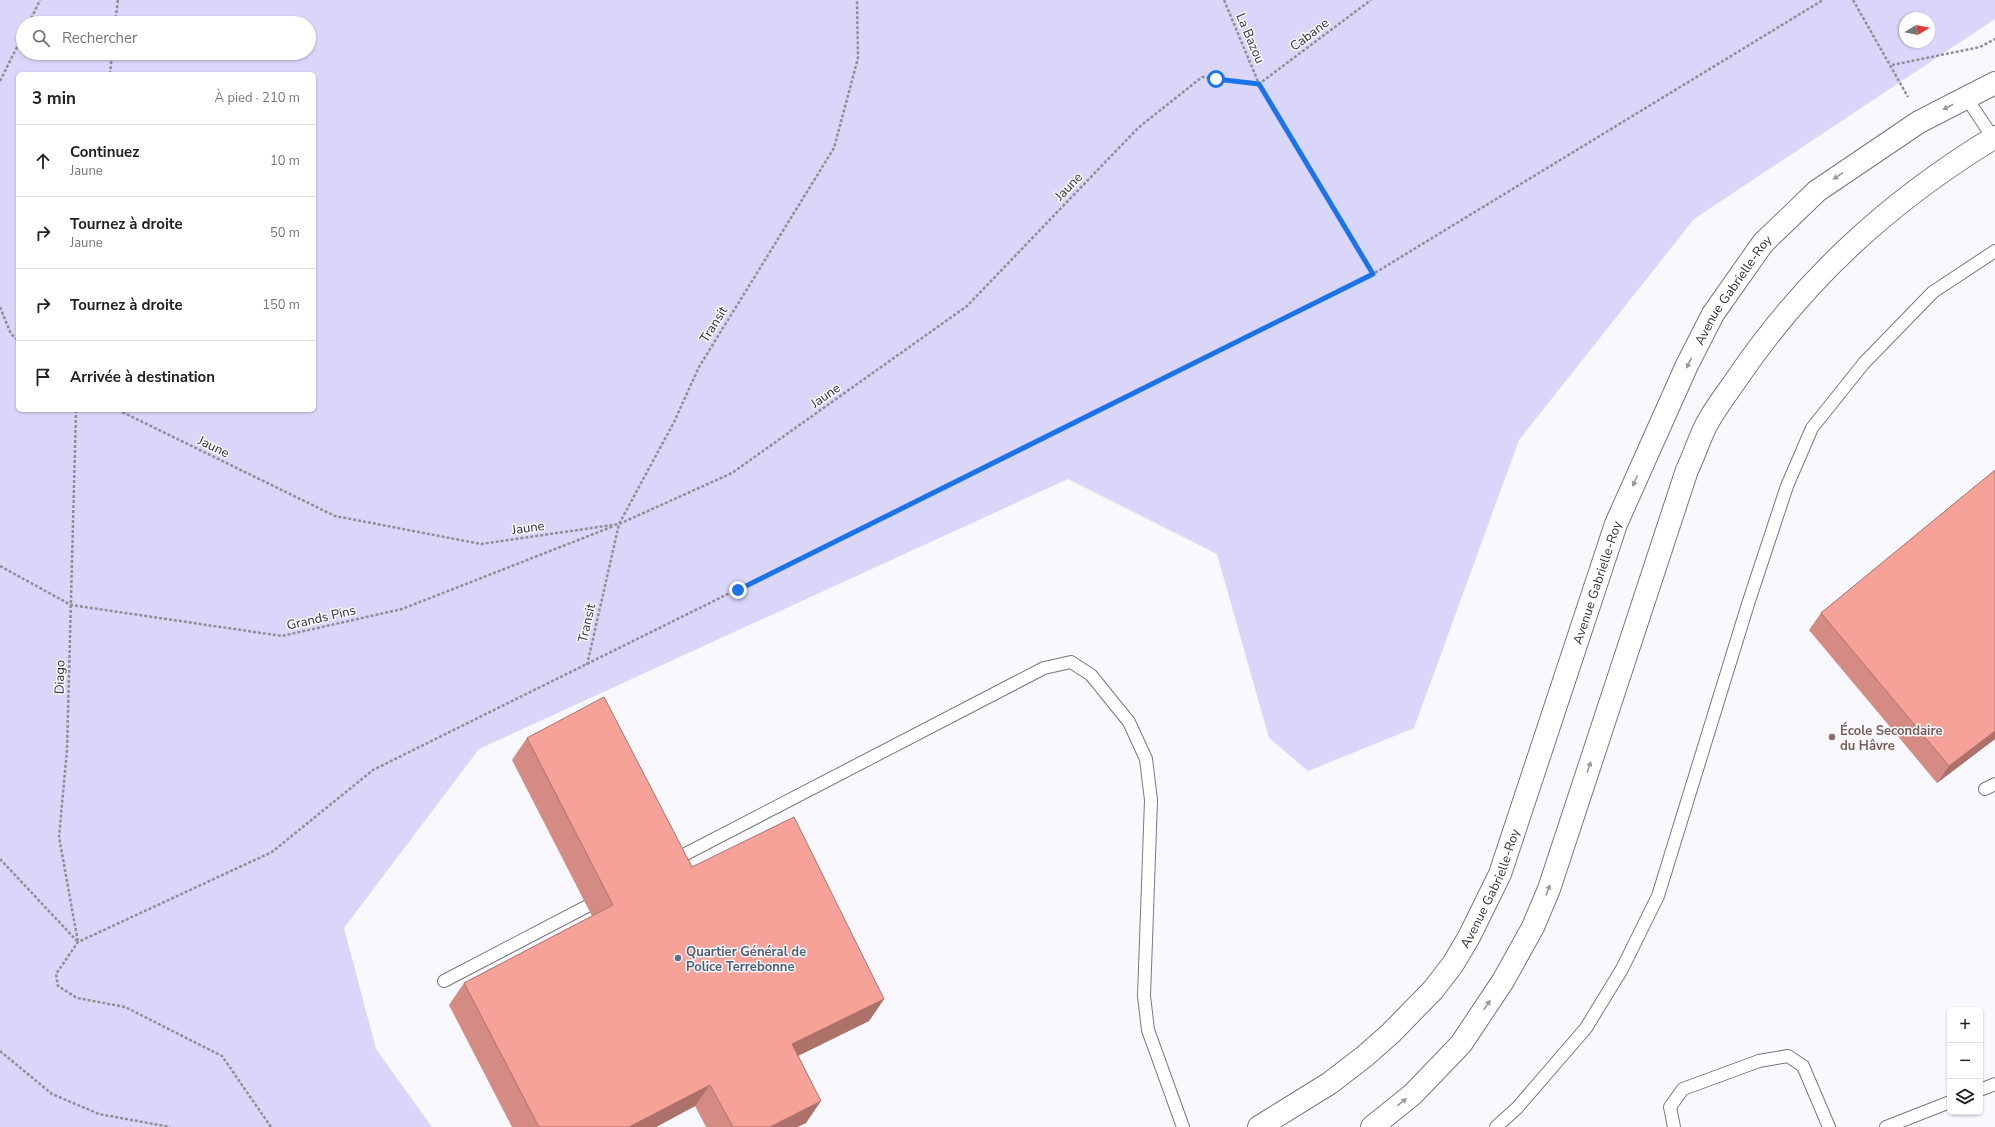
<!DOCTYPE html>
<html lang="fr">
<head>
<meta charset="utf-8">
<style>
	body { margin:0; font-family:"Nunito Sans",sans-serif; background:#f2f2f2; color:#222 }
	.controls { position:absolute; right:12px; bottom:12px; display:grid; overflow:hidden; border-radius:6px; box-shadow:0 1px 3px #0004 }
	.controls button { width:36px; height:36px; display:grid; place-items:center; padding:0; border:0; border-bottom:1px solid #e0e0e0; background:#fff; color:#222; font:20px sans-serif }
	.compass { position:absolute; left:1899px; top:12px; width:36px; height:36px; border-radius:50%; background:#fff; box-shadow:0 1px 3px #0004; rotate:80deg }
	.stop { position:absolute; width:12px; height:12px; margin:-9px; border:3px solid #1a73e8; border-radius:50%; background:#fff }
	.stop.end { background:#1a73e8; border-color:#fff; box-shadow:0 1px 4px #0008 }
	.list { margin:0; padding:0; list-style:none }
	h2 { display:flex; justify-content:space-between; align-items:center; height:52px; margin:0; padding:0 16px; font-size:17px }
	h2 small { font-size:13px; font-weight:400; color:#767676 }
	.list li { display:grid; grid-template-columns:26px 1fr auto; gap:12px; align-items:center; box-sizing:border-box; height:72px; padding:0 16px; border-top:1px solid #e0e0e0 }
	.list b { display:block; font-size:15px; white-space:nowrap }
	.list p { margin:0; font-size:13px; white-space:nowrap; color:#767676 }
	.list em { font-size:13px; font-style:normal; color:#767676 }
	.icon { flex:none; width:22px; height:22px; fill:none; stroke:currentColor; stroke-width:2; stroke-linecap:round; stroke-linejoin:round }
	.map { position:relative; flex:none; width:1995px; height:1127px; overflow:hidden }
	.search { position:absolute; background:#fff; box-shadow:0 1px 3px #0004; left:16px; top:16px; width:300px; height:44px; display:flex; align-items:center; gap:10px; box-sizing:border-box; padding:0 14px; border-radius:22px; color:#767676; font-size:15px }
	.panel { position:absolute; background:#fff; box-shadow:0 1px 3px #0004; left:16px; top:72px; width:300px; height:340px; border-radius:6px }
	.map>svg:first-child { display:block }
</style>
</head>
<body>
<div class="map">
<svg width="1995" height="1127" viewBox="0 0 1995 1127">
	<rect width="100%" height="100%" fill="#f8f8fe"/>
	<path fill="#d9d6fa" fill-rule="evenodd" d="M0,0H1995V19L1694,219L1519,440L1414,728L1308,771L1269,738L1217,554L1068,479L479,749L344,928L376,1049L432,1127H0ZM1905,18H1929V42H1905ZM23,23H309V53H23ZM18,74H314V410H18Z"/>
	<g fill="none" stroke-linecap="round" stroke-linejoin="round">
		<g stroke="#79787e" stroke-width="14">
			<path id="service" d="M1966,97L1995,141
				M1985,789L1995,784
				M672,861L1044,668L1071,662L1091,675L1129,722L1146,759L1151,800L1144,996L1148,1030L1183,1127
				M444,981L601,899
				M1980,1090L1995,1084
				M1496,1127L1517,1108L1586,1028L1622,969L1658,896L1748,604L1787,486L1812,428L1864,363L1933,292L1995,251
				M1674,1127L1670,1107L1683,1089L1759,1061L1788,1056L1803,1066L1829,1127
				M1886,1127L1950,1102"/>
		</g>
		<g stroke="#79787e" stroke-width="24">
			<g id="minor">
				<path id="s1" d="M1259,1127L1330,1083L1365,1056L1391,1033L1433,990L1453,964L1469,937L1500,874L1616,524L1687,365L1713,314L1763,243L1817,191L1919,122L1995,83"/>
				<path d="M1372,1127L1413,1094L1461,1044L1503,981L1533,927L1549,889L1687,470C1695,454 1700,435 1709,420C1717,406 1727,393 1736,380C1805,278 1890,201 1995,137"/>
			</g>
		</g>
		<path stroke="#8f8f93" stroke-width="2.5" stroke-dasharray="3 2" stroke-linecap="butt" d="M1224,0L1259,84L1371,0
			M1853,0L1908,97
			M29,23L40,0
			M115,23L118,0
			M1892,65L1980,47L1995,39
			M110,74L112,53
			M0,81L23,35
			M0,307L11,334L18,340
			M76,410L67,750L59,837L78,942
			M118,410L335,516L481,544L619,524L732,473L967,306L1138,128L1202,77L1259,84L1373,274
			M0,566L71,605L282,636L402,609L614,526
			M587,665L619,524L674,422L699,367L834,148L858,58L857,0
			M0,859L77,941
			M0,1051L52,1094L99,1114L170,1127
			M271,1127L222,1056L125,1007L77,998L58,986L56,974L78,942L272,852L373,770L1373,274L1823,0"/>
		<use href="#service" stroke="#fff" stroke-width="12"/>
		<use href="#minor" stroke="#fff" stroke-width="22"/>
	</g>
	<path fill="#d48b83" d="M1995,470V739L1937,783L1809,630L1821,613Z
		M527,738L692,867L884,999L869,1021L798,1056L806,1123L797,1127H706L695,1106L656,1127H512L449,1005L464,983L592,916L512,760Z"/>
	<path fill="#ad716a" d="M1995,731V739L1937,783L1949,766Z
		M884,999L869,1021L777,1066L792,1044Z
		M710,1085L695,1106L656,1127H629Z
		M821,1101L806,1123L797,1127H770Z"/>
	<path fill="#f7a298" stroke="#ad716a" d="M1995,470V731L1949,766L1821,613Z
		M604,697L692,867L794,817L884,999L792,1044L821,1101L770,1127H733L710,1085L629,1127H539L464,983L613,905L527,738Z"/>
	<defs><path id="oneway-solid" d="M-6-.8H1V-3.2L6.5 0L1 3.2V.8H-6Z"/></defs>
	<g fill="#98989a">
		<use href="#oneway-solid" transform="translate(1948 107) rotate(152)"/>
		<use href="#oneway-solid" transform="translate(1838 176) rotate(146)"/>
		<use href="#oneway-solid" transform="translate(1689 363) rotate(116)"/>
		<use href="#oneway-solid" transform="translate(1635 481) rotate(114)"/>
		<use href="#oneway-solid" transform="translate(1589 767) rotate(-72)"/>
		<use href="#oneway-solid" transform="translate(1548 890) rotate(-70)"/>
		<use href="#oneway-solid" transform="translate(1487 1005) rotate(-56)"/>
		<use href="#oneway-solid" transform="translate(1402 1102) rotate(-39)"/>
	</g>
	<g fill="none" stroke-linecap="round" stroke-linejoin="round">
		<path stroke="#1a73e8" stroke-width="5" d="M738,590L1373,274L1259,84L1216,79"/>
	</g>
	<circle fill="#8d6e63" stroke="#f8f8fe" stroke-width="1.5" cx="1832" cy="737" r="4"/>
	<circle fill="#5c6f8a" stroke="#f8f8fe" stroke-width="1.5" cx="678" cy="958" r="4"/>
	<g text-anchor="middle" stroke-width="3" stroke-linejoin="round" paint-order="stroke">
		<g font-size="13" fill="#323234" stroke="#f8f8fe">
			<text transform="translate(1309 34) rotate(-37)" y="5">Cabane</text>
			<text transform="translate(1251 38) rotate(67)" y="5">La Bazou</text>
			<text transform="translate(1068 186) rotate(-46)" y="5">Jaune</text>
			<text dy="5" stroke="none"><textPath href="#s1" startOffset="988">Avenue Gabrielle-Roy</textPath></text>
			<text transform="translate(713 324) rotate(-58)" y="5">Transit</text>
			<text transform="translate(825 395) rotate(-35)" y="5">Jaune</text>
			<text transform="translate(214 446) rotate(26)" y="5">Jaune</text>
			<text transform="translate(528 527) rotate(-8)" y="5">Jaune</text>
			<text dy="5" stroke="none"><textPath href="#s1" startOffset="664">Avenue Gabrielle-Roy</textPath></text>
			<text transform="translate(321 617) rotate(-13)" y="5">Grands Pins</text>
			<text transform="translate(586 623) rotate(-77)" y="5">Transit</text>
			<text transform="translate(59 677) rotate(-88)" y="5">Diago</text>
			<text dy="5" stroke="none"><textPath href="#s1" startOffset="340">Avenue Gabrielle-Roy</textPath></text>
		</g>
		<g font-size="13" font-weight="bold" fill="#785e54" stroke="#f8f8fe" text-anchor="start">
			<text x="1840" y="735">École Secondaire<tspan x="1840" dy="15">du Hâvre</tspan></text>
		</g>
		<g font-size="13" font-weight="bold" fill="#4e5e75" stroke="#f8f8fe" text-anchor="start">
			<text x="686" y="956">Quartier Général de<tspan x="686" dy="15">Police Terrebonne</tspan></text>
		</g>
	</g>
</svg>
<div class="controls">
<button>+</button>
<button>−</button>
<button><svg class="icon" aria-label="layers" viewBox="0 0 24 24"><path d="M12 4l9 5-9 5-9-5zM3 14l9 5 9-5"/></svg></button>
</div>
<svg class="compass" viewBox="-18 -18 36 36"><path d="M0-13l5 13h-10z" fill="#e53935"/><path d="M0 13l5-13h-10z" fill="#767676"/></svg>
<div class="stop" style="left:1216px;top:79px"></div>
<div class="stop end" style="left:738px;top:590px"></div>
<div class="search"><svg class="icon" aria-label="search" viewBox="0 0 24 24"><circle cx="10" cy="10" r="6"/><path d="M15 15l6 6"/></svg>Rechercher</div>
<section class="panel">
<h2>3 min<small>À pied · 210 m</small></h2>
<ul class="list">
<li><svg class="icon" aria-label="ahead" viewBox="0 0 24 24"><path d="M12 20V5M6 11l6-6 6 6"/></svg><div><b>Continuez</b><p>Jaune</p></div><em>10 m</em></li>
<li><svg class="icon" aria-label="right" viewBox="0 0 24 24"><path d="M7 20v-9h11M14 6l5 5-5 5"/></svg><div><b>Tournez à droite</b><p>Jaune</p></div><em>50 m</em></li>
<li><svg class="icon" aria-label="right" viewBox="0 0 24 24"><path d="M7 20v-9h11M14 6l5 5-5 5"/></svg><div><b>Tournez à droite</b></div><em>150 m</em></li>
<li><svg class="icon" aria-label="arrive" viewBox="0 0 24 24"><path d="M6 21V4h12l-3 4 3 4H6"/></svg><div><b>Arrivée à destination</b></div></li>
</ul>
</section>
</div>
</body>
</html>
